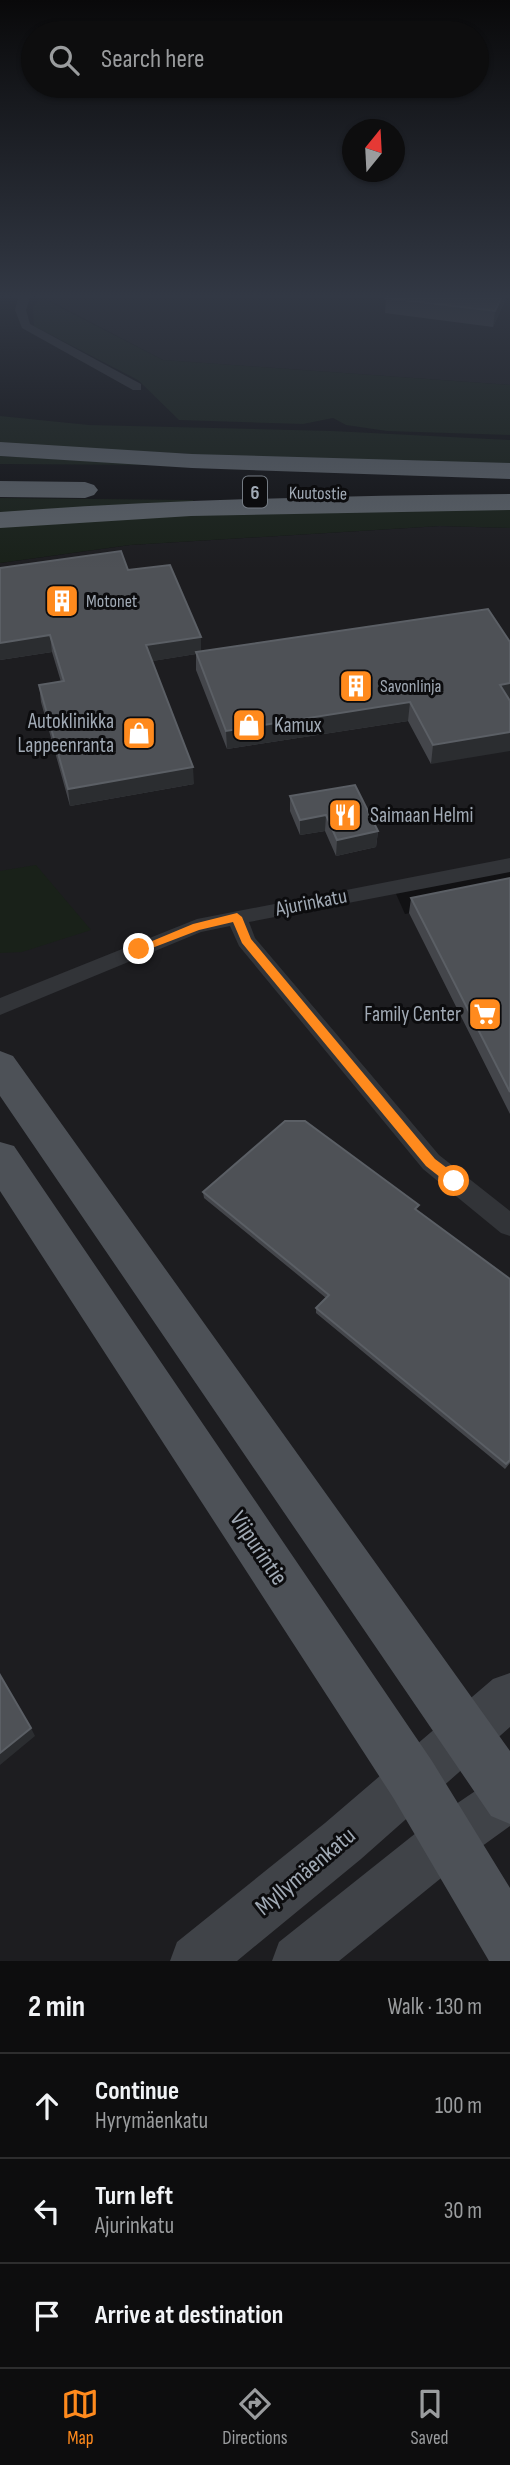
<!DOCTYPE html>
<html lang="en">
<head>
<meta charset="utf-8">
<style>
	body { margin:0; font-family:"Sofia Sans Condensed",sans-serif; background:#161617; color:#f1f3f6 }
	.compass { position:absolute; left:342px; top:119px; width:63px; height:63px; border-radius:50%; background:#0d0d0e; box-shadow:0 2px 5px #0004; rotate:18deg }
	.stop { position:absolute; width:21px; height:21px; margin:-16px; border:5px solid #ff8a1d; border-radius:50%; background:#fff }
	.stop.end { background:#ff8a1d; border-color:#fff; box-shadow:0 2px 7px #0008 }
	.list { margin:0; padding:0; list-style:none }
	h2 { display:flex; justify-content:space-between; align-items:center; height:91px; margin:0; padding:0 28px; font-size:30px }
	h2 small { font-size:23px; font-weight:400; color:#9a9c9e }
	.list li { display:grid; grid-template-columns:46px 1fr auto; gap:21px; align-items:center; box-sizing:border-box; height:105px; padding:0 28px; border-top:2px solid #2d2d2e }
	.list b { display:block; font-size:26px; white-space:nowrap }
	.list p { margin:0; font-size:23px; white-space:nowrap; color:#9a9c9e }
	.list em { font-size:23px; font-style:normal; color:#9a9c9e }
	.icon { flex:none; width:38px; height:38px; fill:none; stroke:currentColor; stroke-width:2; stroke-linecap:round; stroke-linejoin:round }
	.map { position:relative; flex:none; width:510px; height:1961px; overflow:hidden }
	.search { position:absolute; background:#0d0d0e; box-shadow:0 2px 5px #0004; left:21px; right:21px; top:21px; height:77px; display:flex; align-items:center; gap:18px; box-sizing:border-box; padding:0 24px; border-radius:38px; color:#9a9c9e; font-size:26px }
	.sheet { height:406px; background:#0d0d0e }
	nav { display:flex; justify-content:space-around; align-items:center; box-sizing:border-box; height:98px; border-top:2px solid #2d2d2e; background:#0d0d0e; font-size:19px; color:#9a9c9e }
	nav a { display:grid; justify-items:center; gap:4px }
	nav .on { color:#ff8a1d }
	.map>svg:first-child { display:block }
</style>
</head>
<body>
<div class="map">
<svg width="510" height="1961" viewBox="0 0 510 1961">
	<rect width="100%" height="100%" fill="#111113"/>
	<path fill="#1d1d20" d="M37,294H510V385L163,360Z
		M440,526L510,528V865L393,887L405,914L510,893V1961H0V563L130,545Z"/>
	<path fill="#192119" d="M40,297L163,360L510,385V435L387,431L346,425L333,418L303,424L179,420L138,380L34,326L33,307Z
		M0,416L89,425L332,431L510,440V464L322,461L0,444Z
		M0,456L158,465L0,464Z
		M0,498L193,500L194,502L0,513Z
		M510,509V528L440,526L130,545L0,563V527L165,514Z
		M36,865L91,930L22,952L0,953V871Z"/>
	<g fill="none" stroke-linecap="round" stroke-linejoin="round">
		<path fill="#323438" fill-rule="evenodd" d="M19,294H31L26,310L30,324L141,384V390H133L22,328L15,310Z
			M510,858V872L249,922L255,938L439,1155L510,1211V1236L501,1233L423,1169L239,946L230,926L201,932L0,1015V998L197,919Z"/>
		<path fill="#404348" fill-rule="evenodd" d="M510,1673V1727L361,1859L237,1961H170L177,1942L325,1823L493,1679Z
			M510,1771V1826L467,1857L339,1961H272L279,1942L431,1821L493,1779Z"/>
		<path fill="#4d5157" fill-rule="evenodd" d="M0,1051L13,1056L510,1751V1824L491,1816L0,1096Z
			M0,1142L14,1146L432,1761L510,1888V1961H489L394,1799L0,1191Z"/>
		<path fill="#5d6369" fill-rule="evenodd" d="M0,442L192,454L510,463V479L192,468L0,456Z
			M0,481L85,482L94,485L98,490L94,495L85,498L0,497Z
			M510,494V510L191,516L0,528V512C170,499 340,496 510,494Z"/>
	</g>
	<path fill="#44464b" d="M508,294L493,327L385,313L386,298Z
		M0,568L128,570L201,651L488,609L431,764L408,721L227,749L196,670V654L152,661L194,784L70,806L41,702L39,685L61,682L52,652L0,660Z
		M290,796L378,831L376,847L336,856L325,831L300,835L290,811Z
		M510,878V1114L409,913L411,898Z
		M203,1192L418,1211L510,1279V1463L505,1469L316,1313V1308L326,1298L204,1198Z"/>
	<path fill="#2b2d30" d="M503,294H508L493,327L495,311Z
		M50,635L52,652L0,660V643Z
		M201,637V654L196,652V654L147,662L146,645Z
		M510,683V701L500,685Z
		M410,702L408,721L227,749L226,731Z
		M510,732V751L431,764L433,745Z
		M193,767L194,784L70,806L68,789Z
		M326,815L325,831L300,835V820Z
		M378,831L376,847L336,856L337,840Z
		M31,1728L35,1736L0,1765V1753Z"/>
	<path fill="#4e5156" stroke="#5b5f65" stroke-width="2" d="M388,294H503L495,311L386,298Z
		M121,551L128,570L170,565L201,637L146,645L193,767L68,789L39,685L64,681L50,635L0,643V568Z
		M488,609L510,642V683L500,685L510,701V732L433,745L410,702L226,731L196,652Z
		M355,785L378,831L337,840L326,815L300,820L290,796Z
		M510,878V1092L411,898Z
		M285,1121H305L419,1205L415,1209L510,1279V1460L506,1464L316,1308L329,1295L203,1192Z
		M0,1675L31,1728L0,1753Z"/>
	<linearGradient id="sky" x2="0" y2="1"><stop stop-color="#09090a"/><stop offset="0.52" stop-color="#323844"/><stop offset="1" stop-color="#323844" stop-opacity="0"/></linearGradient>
	<rect width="510" height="569" fill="url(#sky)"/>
	<path fill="#ff8a1d" d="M237,913L242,917L251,939L435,1159L459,1177V1185H450L426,1166L242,943L233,922L199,930L139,953L133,949L193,924Z"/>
	<defs>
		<g id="building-square" transform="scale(1.75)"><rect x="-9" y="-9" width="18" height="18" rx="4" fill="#ff8a1d" stroke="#0c0c0e"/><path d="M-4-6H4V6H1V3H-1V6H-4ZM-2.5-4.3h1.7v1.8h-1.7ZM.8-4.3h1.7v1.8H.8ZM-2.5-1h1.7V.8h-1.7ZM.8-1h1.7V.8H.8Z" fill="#fff"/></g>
		<g id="shop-square" transform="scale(1.75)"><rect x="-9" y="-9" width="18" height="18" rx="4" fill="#ff8a1d" stroke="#0c0c0e"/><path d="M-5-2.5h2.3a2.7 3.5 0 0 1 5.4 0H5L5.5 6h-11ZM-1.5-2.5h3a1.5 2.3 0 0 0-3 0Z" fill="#fff"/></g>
		<g id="restaurant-square" transform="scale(1.75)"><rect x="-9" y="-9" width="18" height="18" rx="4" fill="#ff8a1d" stroke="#0c0c0e"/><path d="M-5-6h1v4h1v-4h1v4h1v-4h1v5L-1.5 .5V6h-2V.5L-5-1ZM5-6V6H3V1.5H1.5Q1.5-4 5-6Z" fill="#fff"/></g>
		<g id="supermarket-square" transform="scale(1.75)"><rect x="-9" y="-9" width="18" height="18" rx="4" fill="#ff8a1d" stroke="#0c0c0e"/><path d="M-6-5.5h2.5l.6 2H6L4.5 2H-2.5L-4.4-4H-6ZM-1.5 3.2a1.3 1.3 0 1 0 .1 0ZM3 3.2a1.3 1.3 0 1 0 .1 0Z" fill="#fff"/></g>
	</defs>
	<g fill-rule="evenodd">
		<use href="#building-square" x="62" y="601"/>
		<use href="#building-square" x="356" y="686"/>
		<use href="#shop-square" x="249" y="725"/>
		<use href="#shop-square" x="139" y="733"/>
		<use href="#restaurant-square" x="345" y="815"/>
		<use href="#supermarket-square" x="485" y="1014"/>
	</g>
	<g text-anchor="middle" stroke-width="6" stroke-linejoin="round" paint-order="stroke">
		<g font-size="18" fill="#a1aab5" stroke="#0c0c0e">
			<text transform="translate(318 493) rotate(1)" y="6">Kuutostie</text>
		</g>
		<g font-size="18" fill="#a1aab5" stroke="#0c0c0e" text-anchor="start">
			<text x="86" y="607">Motonet</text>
			<text x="380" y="692">Savonlinja</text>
		</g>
		<rect fill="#0c0c0e" stroke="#747b83" stroke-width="2" x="243" y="476.5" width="24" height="31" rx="5"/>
		<g font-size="19" font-weight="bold" fill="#a1aab5">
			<text x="255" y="499">6</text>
		</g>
		<g font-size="21" fill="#a1aab5" stroke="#0c0c0e" text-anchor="end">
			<text x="114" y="728">Autoklinikka<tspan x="114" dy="24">Lappeenranta</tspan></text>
			<text x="274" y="732" text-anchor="start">Kamux</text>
			<text x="370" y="822" text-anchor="start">Saimaan Helmi</text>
			<text x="461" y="1021">Family Center</text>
		</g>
		<g font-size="21" fill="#a1aab5" stroke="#0c0c0e">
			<text transform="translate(311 902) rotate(-11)" y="7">Ajurinkatu</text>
		</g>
		<g font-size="24" fill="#a1aab5" stroke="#0c0c0e">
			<text transform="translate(259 1548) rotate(56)" y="8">Viipurintie</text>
			<text transform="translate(305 1871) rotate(-40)" y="8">Myllymäenkatu</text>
		</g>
	</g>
</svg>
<svg class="compass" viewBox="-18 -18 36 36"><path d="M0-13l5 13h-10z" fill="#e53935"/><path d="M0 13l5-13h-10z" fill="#9a9c9e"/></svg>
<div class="stop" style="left:454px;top:1181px"></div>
<div class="stop end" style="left:139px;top:949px"></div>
<div class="search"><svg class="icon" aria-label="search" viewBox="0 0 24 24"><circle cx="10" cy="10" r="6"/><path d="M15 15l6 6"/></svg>Search here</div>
</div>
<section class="sheet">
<h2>2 min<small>Walk · 130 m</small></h2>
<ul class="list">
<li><svg class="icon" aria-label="ahead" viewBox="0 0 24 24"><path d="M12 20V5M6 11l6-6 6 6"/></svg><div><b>Continue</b><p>Hyrymäenkatu</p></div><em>100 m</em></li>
<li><svg class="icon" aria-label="left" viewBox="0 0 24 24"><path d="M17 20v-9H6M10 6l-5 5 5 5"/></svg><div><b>Turn left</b><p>Ajurinkatu</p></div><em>30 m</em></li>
<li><svg class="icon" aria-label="arrive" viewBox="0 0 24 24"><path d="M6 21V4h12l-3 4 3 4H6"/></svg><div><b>Arrive at destination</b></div></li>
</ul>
</section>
<nav>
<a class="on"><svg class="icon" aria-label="map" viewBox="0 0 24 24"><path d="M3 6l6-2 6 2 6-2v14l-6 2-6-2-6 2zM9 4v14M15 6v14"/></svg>Map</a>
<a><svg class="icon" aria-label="directions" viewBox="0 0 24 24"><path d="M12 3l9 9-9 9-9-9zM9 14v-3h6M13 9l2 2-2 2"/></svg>Directions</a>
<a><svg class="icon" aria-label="saved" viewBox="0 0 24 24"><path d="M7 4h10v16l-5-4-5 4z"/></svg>Saved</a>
</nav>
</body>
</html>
